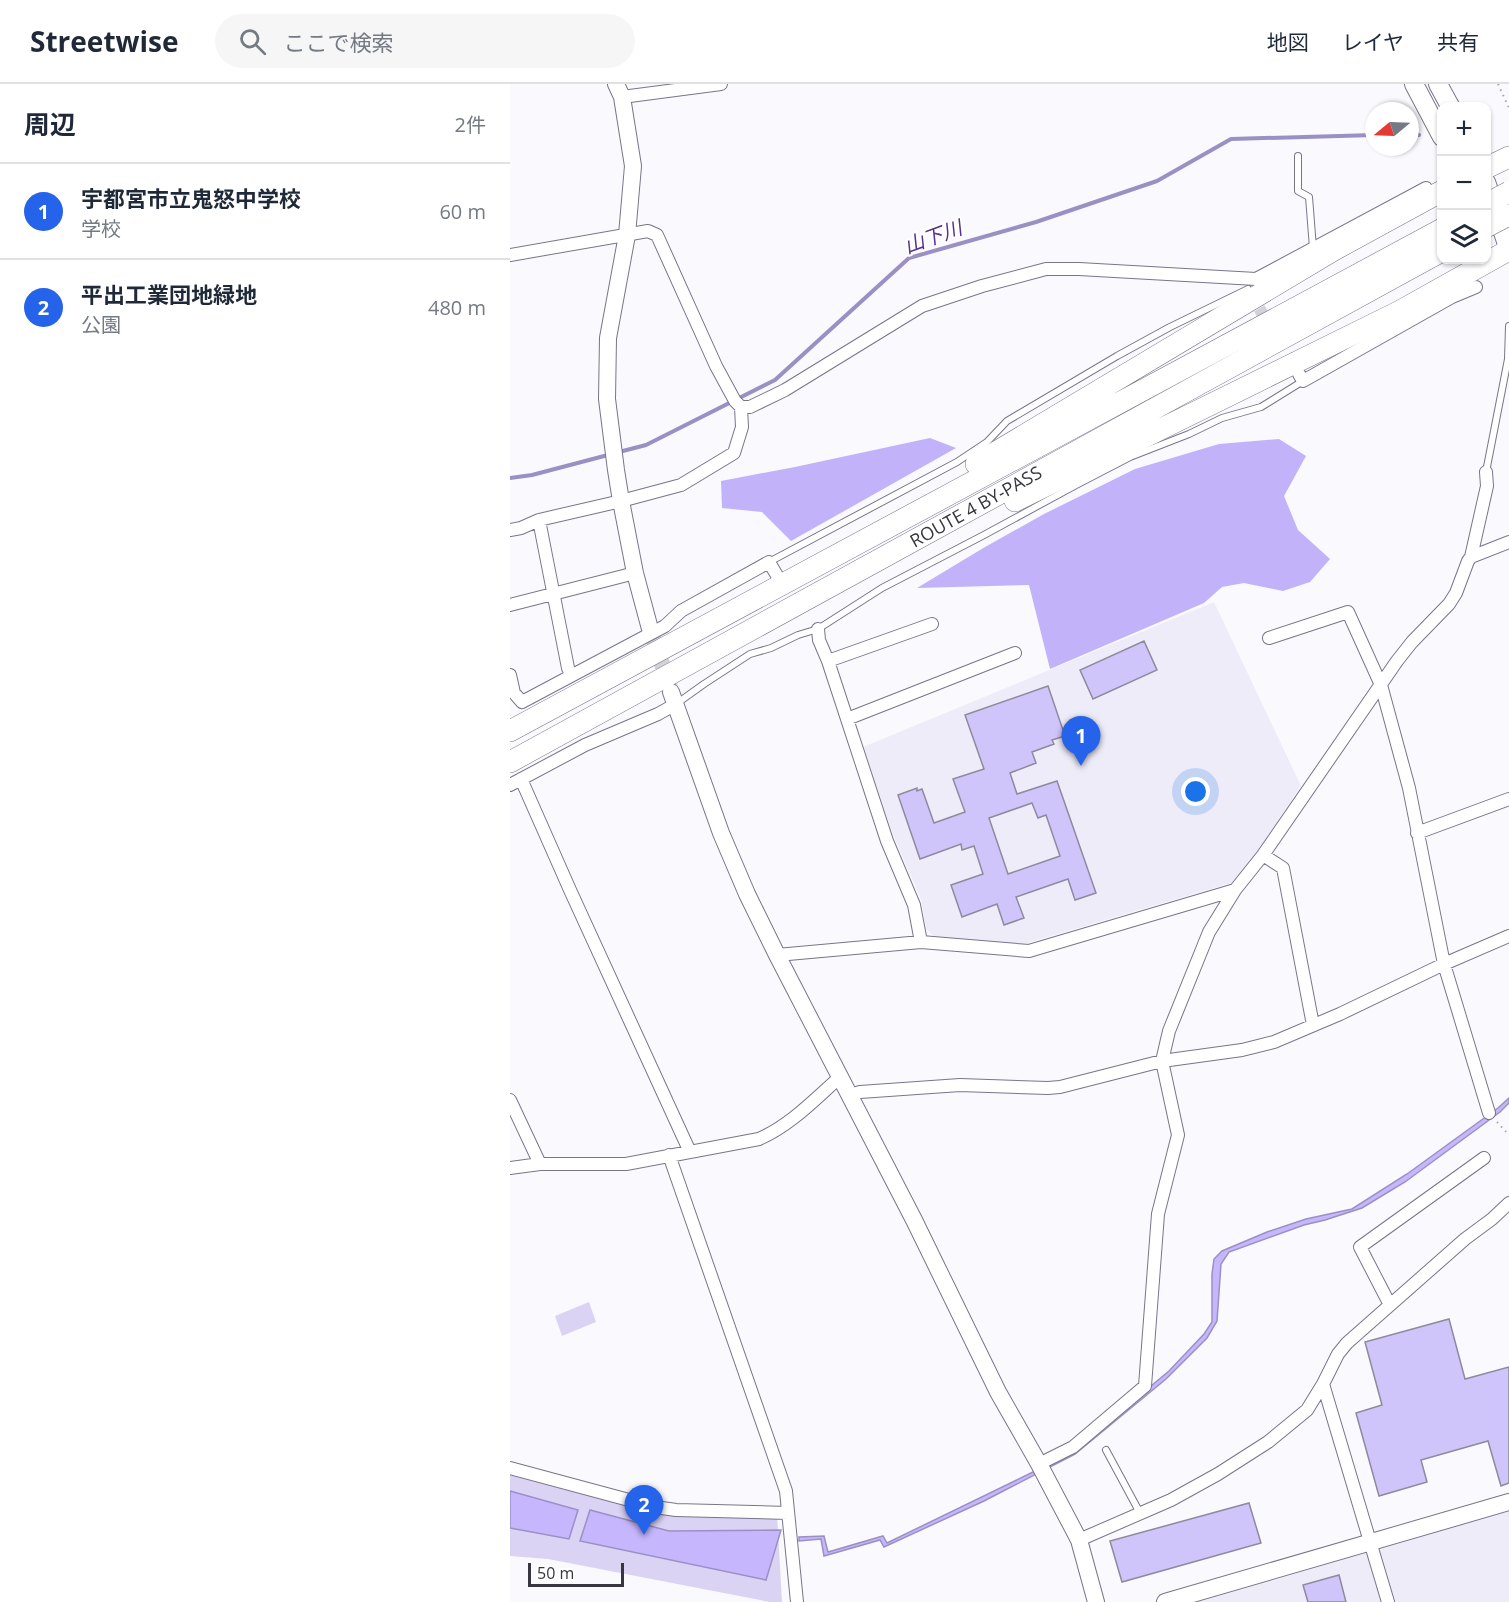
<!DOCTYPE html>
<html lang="ja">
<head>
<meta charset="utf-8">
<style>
	body { margin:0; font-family:"Open Sans","Noto Sans JP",sans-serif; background:#f6f6f7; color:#1f2937 }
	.controls { position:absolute; right:18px; top:18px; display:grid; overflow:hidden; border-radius:12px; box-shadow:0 2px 4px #0004 }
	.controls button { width:54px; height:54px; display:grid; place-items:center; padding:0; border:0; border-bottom:2px solid #e0e1e3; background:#fff; color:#1f2937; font:30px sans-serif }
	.compass { position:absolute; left:855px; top:18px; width:54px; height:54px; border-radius:50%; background:#fff; box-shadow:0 2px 4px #0004; rotate:251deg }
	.scale { position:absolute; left:18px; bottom:15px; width:96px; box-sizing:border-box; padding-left:6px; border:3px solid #38363f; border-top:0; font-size:16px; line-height:21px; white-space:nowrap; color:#38363f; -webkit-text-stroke:4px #fff; paint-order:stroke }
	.you { position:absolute; left:686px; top:708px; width:21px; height:21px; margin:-15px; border:4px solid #fff; border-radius:50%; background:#1a73e8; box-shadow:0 0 0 9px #1a73e833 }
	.badge { display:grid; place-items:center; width:39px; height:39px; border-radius:50%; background:#2563eb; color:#fff; font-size:20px; font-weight:700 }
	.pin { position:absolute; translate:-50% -50px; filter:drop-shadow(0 2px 3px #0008) }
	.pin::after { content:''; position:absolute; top:32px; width:21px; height:18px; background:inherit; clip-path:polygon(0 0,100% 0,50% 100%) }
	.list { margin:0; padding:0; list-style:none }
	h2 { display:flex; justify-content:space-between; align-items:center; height:78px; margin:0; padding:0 24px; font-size:26px }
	h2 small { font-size:20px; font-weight:400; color:#747a83 }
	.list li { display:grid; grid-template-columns:39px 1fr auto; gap:18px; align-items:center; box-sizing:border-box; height:96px; padding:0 24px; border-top:2px solid #e0e1e3 }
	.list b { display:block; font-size:22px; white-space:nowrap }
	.list p { margin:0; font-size:20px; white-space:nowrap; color:#747a83 }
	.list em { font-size:20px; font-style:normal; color:#747a83 }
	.icon { flex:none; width:33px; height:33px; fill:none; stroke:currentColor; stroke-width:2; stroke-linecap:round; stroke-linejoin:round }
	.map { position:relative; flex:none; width:999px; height:1518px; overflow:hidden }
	header { display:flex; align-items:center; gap:36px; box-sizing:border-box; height:84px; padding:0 30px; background:#fff; border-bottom:2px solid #e0e1e3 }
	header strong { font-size:28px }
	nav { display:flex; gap:33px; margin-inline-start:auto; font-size:21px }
	.search { width:420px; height:54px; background:#f6f6f7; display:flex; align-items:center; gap:15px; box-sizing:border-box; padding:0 21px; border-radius:33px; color:#747a83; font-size:22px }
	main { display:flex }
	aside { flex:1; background:#fff }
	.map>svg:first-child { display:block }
</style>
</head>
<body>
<header>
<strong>Streetwise</strong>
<div class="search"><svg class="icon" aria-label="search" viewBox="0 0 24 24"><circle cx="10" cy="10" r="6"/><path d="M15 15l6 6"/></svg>ここで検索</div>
<nav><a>地図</a><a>レイヤ</a><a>共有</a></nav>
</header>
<main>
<aside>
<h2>周辺<small>2件</small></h2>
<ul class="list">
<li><span class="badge">1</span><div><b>宇都宮市立鬼怒中学校</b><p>学校</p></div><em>60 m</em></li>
<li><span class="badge">2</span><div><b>平出工業団地緑地</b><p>公園</p></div><em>480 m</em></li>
</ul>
</aside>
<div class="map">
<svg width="999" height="1518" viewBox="0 0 999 1518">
	<rect width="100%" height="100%" fill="#faf9fe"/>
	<path fill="#eeecf8" d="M704,518L791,702L747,768L724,798L514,860L460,858L425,853L416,845L411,815L383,751L353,663Z
		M999,1427V1518H689Z"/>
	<path fill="#dad3f3" d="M79,1218L86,1238L52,1252L45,1232Z
		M0,1384L145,1423L267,1429L272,1518H260L38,1475L0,1472Z"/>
	<path fill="#c2b2f9" d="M420,354L446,364L281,457L252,428L212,424L211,397L285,383Z
		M769,355L796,372L774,412L788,446L820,475L800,498L773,507L734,499L712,503L694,519L540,585L519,501L407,504L475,463L534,430L625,385L709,360Z"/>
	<path fill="#c6b6fd" stroke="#9b90c4" stroke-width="1.5" d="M999,1014V1019L990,1028L895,1098L852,1124L815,1136L794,1141L719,1168L711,1180L707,1237L697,1254L656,1295L565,1370L474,1417L374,1463L370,1456L314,1472L311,1455L289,1457V1453L314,1452L318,1468L373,1452L377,1459L523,1388L564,1366L659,1287L694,1250L702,1238V1190L704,1175L712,1167L757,1148L796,1135L842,1125L897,1090L988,1024Z
		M0,1407L68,1426L59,1455L0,1444Z
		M80,1426L159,1447L271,1446L256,1496L70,1457Z"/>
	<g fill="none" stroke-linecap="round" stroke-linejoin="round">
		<path stroke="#9b90c4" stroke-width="4" d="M900,51H909
			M109,368L136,361L265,296L399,174L526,138L647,97L721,55L864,51
			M0,394L22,391L98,371"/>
	</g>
	<path fill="#d0c5fb" stroke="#8e8a9e" stroke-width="1.5" fill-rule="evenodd" d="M634,557L647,586L583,615L570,586Z
		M538,602L555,652L542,656L544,660L522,668L526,679L500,689L507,710L547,697L586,809L565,816L558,795L506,813L514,834L494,841L487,820L452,833L441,801L473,790L464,762L452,766L451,760L410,775L388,711L407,704V707L412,705L424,739L455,728L443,695L474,685L455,631ZM522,719L528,734L536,731L550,772L498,790L479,734Z
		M939,1235L955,1295L999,1283V1399L991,1402L978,1357L911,1376L917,1398L869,1412L846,1329L872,1321L855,1258Z
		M739,1419L751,1459L612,1498L600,1457Z
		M829,1491L836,1518H798L793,1501Z"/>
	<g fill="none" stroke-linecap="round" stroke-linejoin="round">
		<path stroke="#d3d2d8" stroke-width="12" stroke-dasharray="12 6" stroke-linecap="butt" d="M740,209L785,284"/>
		<path stroke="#d3d2d8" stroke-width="16" stroke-dasharray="16 8" stroke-linecap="butt" d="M140,545L160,603"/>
		<g stroke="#797589" stroke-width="8">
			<path id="lane" d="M788,72V107L799,113L803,164
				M976,388L998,275L999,242
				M259,478L447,378L477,358L497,337L607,272L660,243L738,205
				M166,620L194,600L240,570L261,564L288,551L308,545L372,504L474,451L566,401L620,373L679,350L712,334L751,323L793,297
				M596,1366L630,1429"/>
		</g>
		<g stroke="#797589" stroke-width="14">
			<path id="street" d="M112,13L211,0
				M0,171L138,147L147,151L206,282L225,317L231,323H240L275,306L412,222L472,202L536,185H569L746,195L916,104
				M789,290L793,297L942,213L966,203
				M29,436L58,584L61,591
				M0,446L11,444L29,436L111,417L171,401L224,369L232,343L231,323
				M961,473L999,458
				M0,521L125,489
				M308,545L309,556L318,577L377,757L404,821L411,858
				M759,554L838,528L871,601L899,704L934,880L979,1029
				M318,577L422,540
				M0,591L4,609L12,618L155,542L171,527L259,478L272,500
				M337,635L505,569
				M11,695L60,806L180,1068
				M0,701L75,661L148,630L166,620
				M907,749L999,715
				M753,771L773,784L803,941
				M267,871L411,858L519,867L725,806
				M339,1011L350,1008L450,1001L538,1004L550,1003L652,977L732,966L764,958L830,930L934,880L999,852
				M0,1016L30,1080H116L249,1055C281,1041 305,1015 330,993
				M159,1071L276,1407L287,1518
				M0,1084L30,1080
				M880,1221L850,1163L974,1074
				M813,1300L878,1518
				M529,1380L563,1363L635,1302L648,1130L668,1051L652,977L659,947L699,848L725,806L753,771L887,577L902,558L939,520L946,509L958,477L961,473L977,402L976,388
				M0,1384L145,1423L166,1426L278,1429
				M569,1456L661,1416L708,1390L758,1358L797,1326L813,1300L828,1270L837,1259L955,1155L982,1135L999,1119"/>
		</g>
		<g stroke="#797589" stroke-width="18">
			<path id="secondary" d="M106,0L112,13L123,82L117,151L98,254L97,315L106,386L111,417L125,489L140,545
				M161,608L211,749L237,810L267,871L404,1136L488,1308L529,1380L569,1456L586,1518
				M655,1518L999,1418"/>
		</g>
		<g stroke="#797589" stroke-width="20">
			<path id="primary" d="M904,0L932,53
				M928,0L940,22
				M976,98L999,166"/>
		</g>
		<g stroke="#797589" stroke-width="22">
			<path id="highway" d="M976,84L999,73
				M466,380L824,166L932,107
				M505,417L890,227L999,166
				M0,647L932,145
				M0,678L932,167"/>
		</g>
		<path stroke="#a7a6ad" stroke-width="2" stroke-dasharray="1.5 4.5" stroke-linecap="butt" d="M988,0L999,24
			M987,1038L999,1051"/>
		<use href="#lane" stroke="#fff" stroke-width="6"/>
		<use href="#street" stroke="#fff" stroke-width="12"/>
		<use href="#secondary" stroke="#fff" stroke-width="16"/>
		<use href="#primary" stroke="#fff" stroke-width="18"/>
		<use href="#highway" stroke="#fff" stroke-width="21"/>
		<g stroke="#797589" stroke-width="22" stroke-linecap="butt">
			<path id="highway-bridge" d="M976,120L999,108
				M976,143L999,131"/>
		</g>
		<use href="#highway-bridge" stroke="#fff" stroke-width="21"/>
	</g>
	<g text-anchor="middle" stroke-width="4.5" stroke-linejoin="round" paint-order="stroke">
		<g font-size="18" fill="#38363f" stroke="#fff">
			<text transform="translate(466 423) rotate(-29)" y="6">ROUTE 4 BY-PASS</text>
		</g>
		<g font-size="20" font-style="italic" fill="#543195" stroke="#fff">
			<text transform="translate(423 153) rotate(-20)" y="7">山下川</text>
		</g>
	</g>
</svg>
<div class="controls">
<button>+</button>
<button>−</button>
<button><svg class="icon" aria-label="layers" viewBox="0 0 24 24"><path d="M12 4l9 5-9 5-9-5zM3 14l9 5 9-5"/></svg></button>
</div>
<svg class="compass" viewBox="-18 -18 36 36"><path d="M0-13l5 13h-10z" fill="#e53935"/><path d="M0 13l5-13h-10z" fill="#747a83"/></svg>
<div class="scale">50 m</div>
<div class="you"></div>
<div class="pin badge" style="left:571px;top:682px">1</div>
<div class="pin badge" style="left:134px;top:1451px">2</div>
</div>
</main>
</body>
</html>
